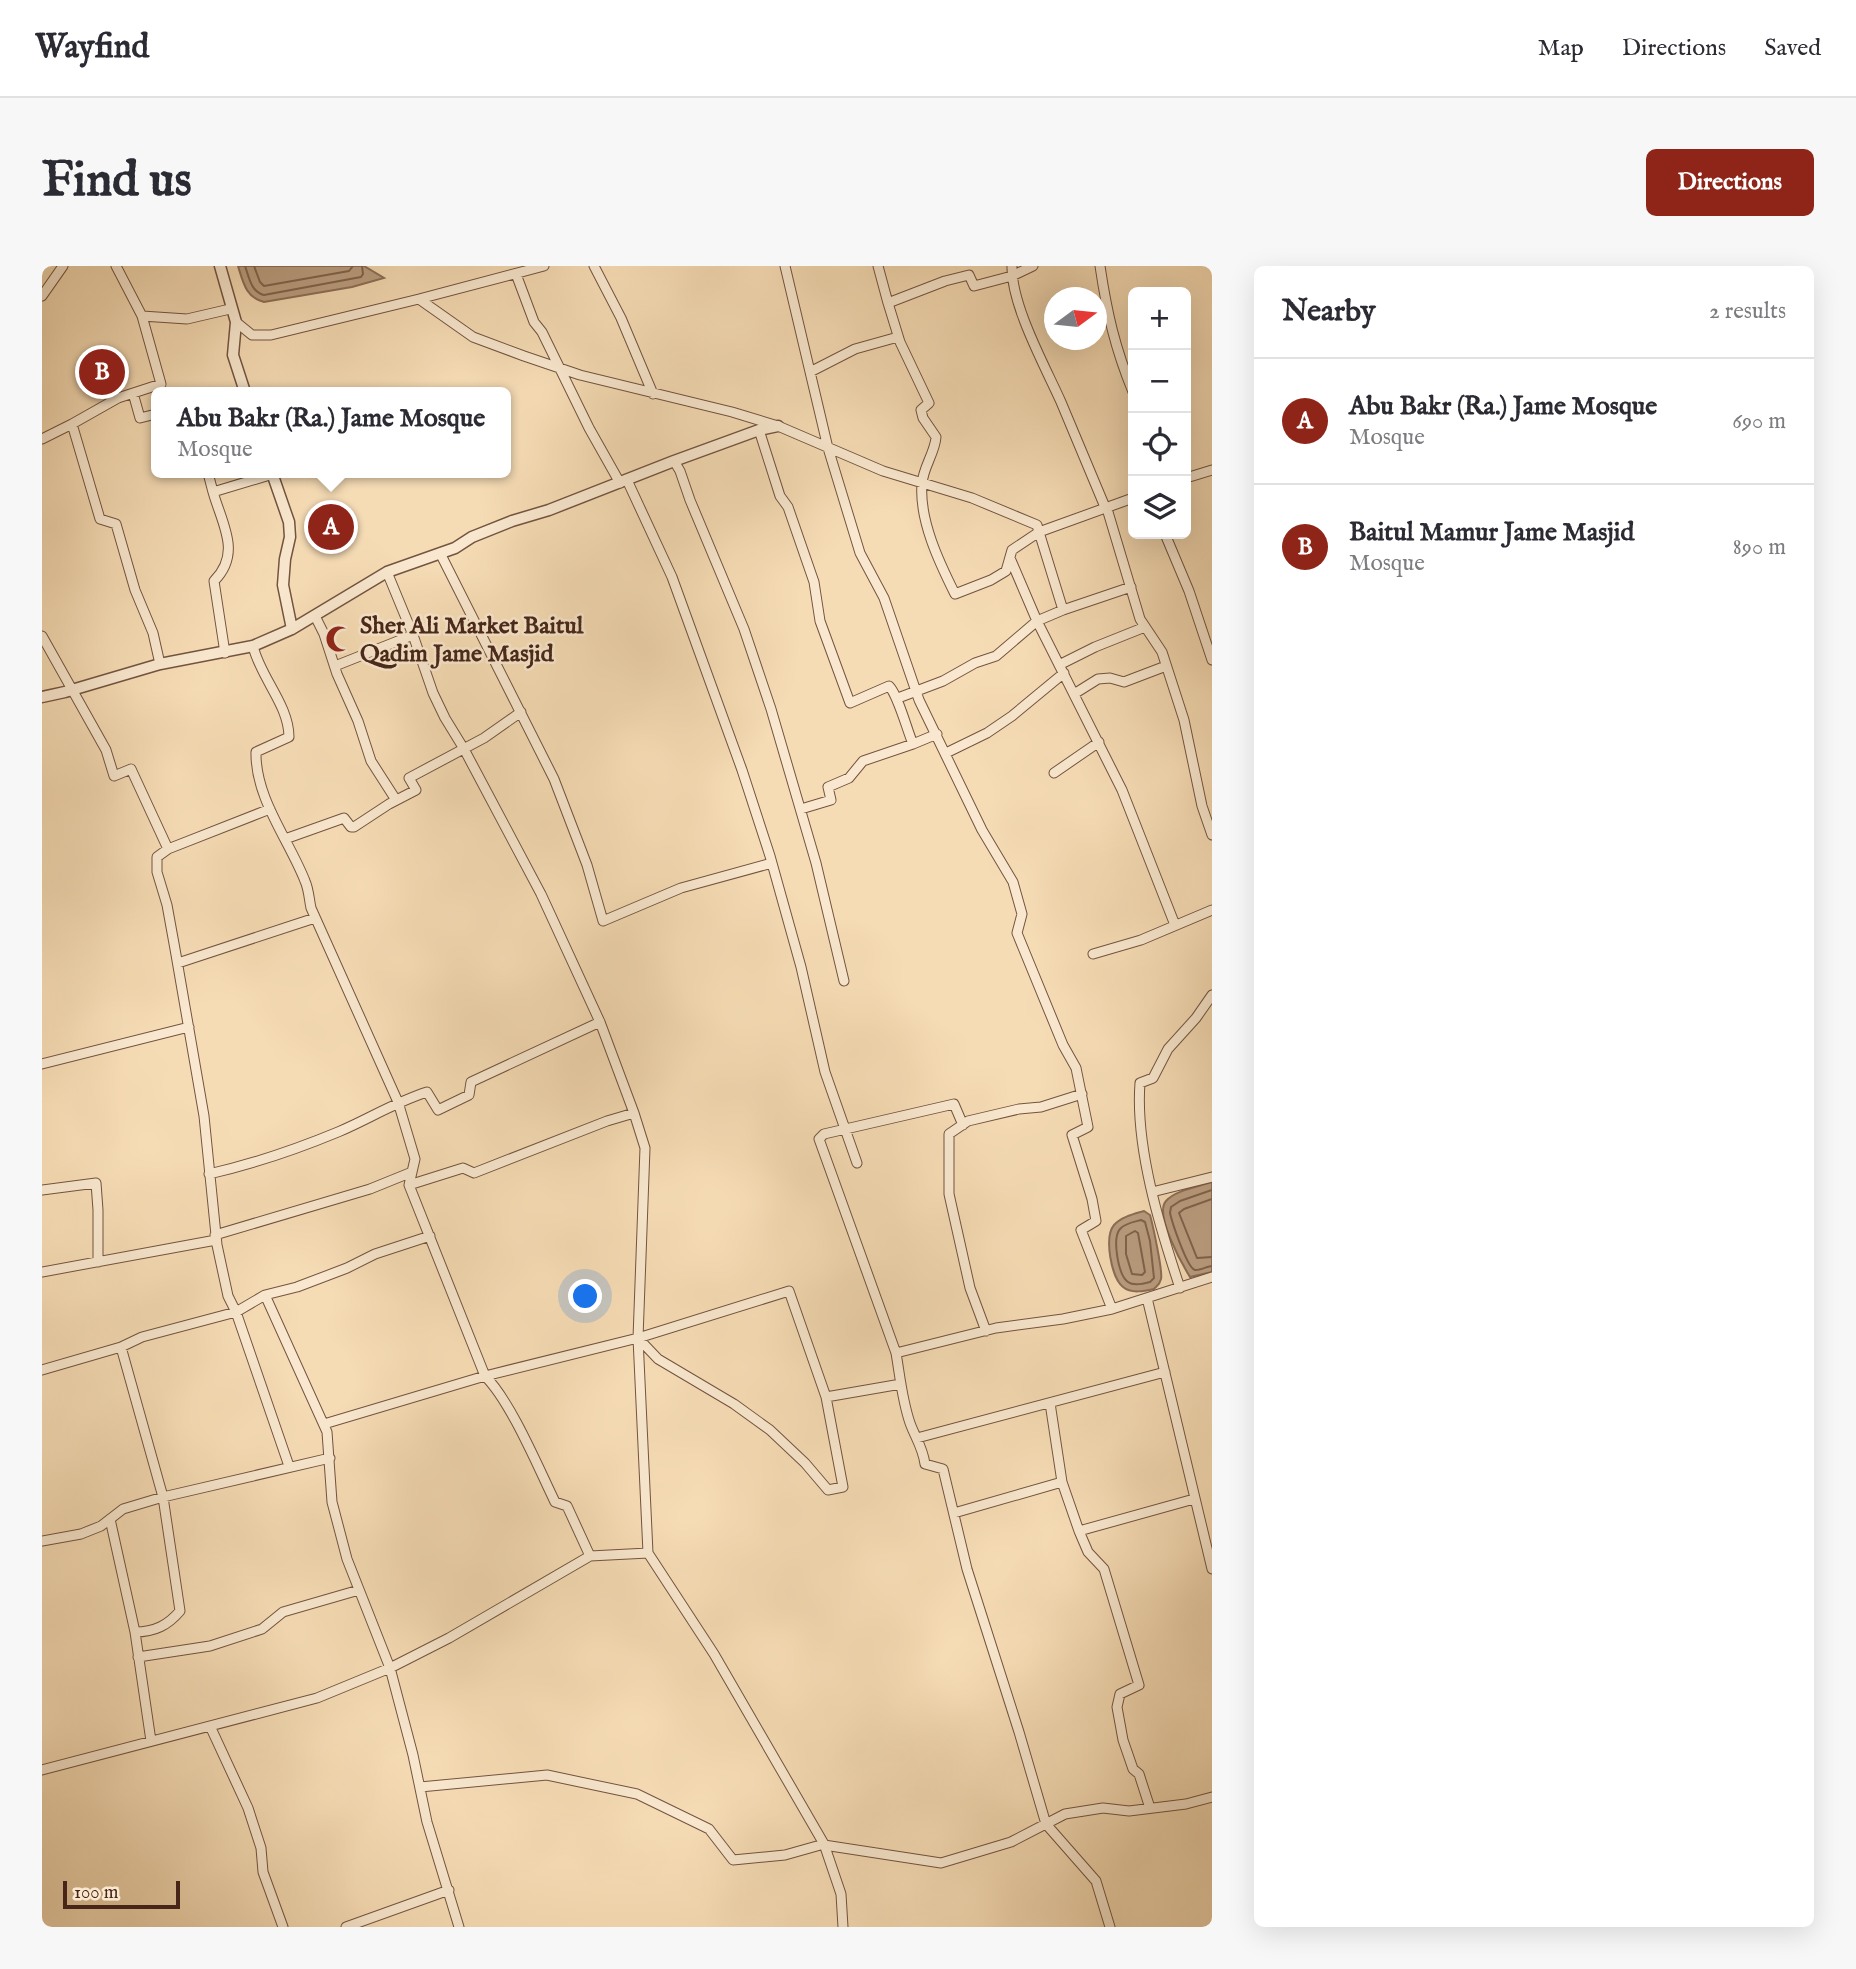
<!DOCTYPE html>
<html lang="en">
<head>
<meta charset="utf-8">
<style>
	body { margin:0; font-family:"IM FELL English",serif; background:#f7f7f7; color:#2b2b33 }
	.controls { position:absolute; right:21px; top:21px; display:grid; overflow:hidden; border-radius:10px; box-shadow:0 7px 28px #0002 }
	.controls button { width:63px; height:63px; display:grid; place-items:center; padding:0; border:0; border-bottom:2px solid #e1e1e2; background:#fff; color:#2b2b33; font:35px sans-serif }
	.compass { position:absolute; left:1002px; top:21px; width:63px; height:63px; border-radius:50%; background:#fff; box-shadow:0 7px 28px #0002; rotate:75deg }
	.scale { position:absolute; left:21px; bottom:18px; width:117px; box-sizing:border-box; padding-left:7px; border:4px solid #472619; border-top:0; font-size:19px; line-height:24px; white-space:nowrap; color:#472619; -webkit-text-stroke:5px #f9e8cf; paint-order:stroke }
	.you { position:absolute; left:544px; top:1031px; width:24px; height:24px; margin:-18px; border:5px solid #fff; border-radius:50%; background:#1a73e8; box-shadow:0 0 0 10px #1a73e833 }
	.badge { display:grid; place-items:center; width:46px; height:46px; border-radius:50%; background:#8f2418; color:#fff; font-size:23px; font-weight:700 }
	.pin { position:absolute; translate:-50% -50%; border:4px solid #fff; box-shadow:0 2px 7px #0006 }
	.popup { position:absolute; left:109px; top:121px; width:360px; height:91px; box-sizing:border-box; display:grid; place-content:center; border-radius:10px; background:#fff; filter:drop-shadow(0 2px 5px #0005); font-size:23px; white-space:nowrap; color:#7c7c81 }
	.popup b { font-size:26px; color:#2b2b33 }
	.popup::after { content:''; position:absolute; left:50%; top:100%; margin-left:-14px; border:14px solid transparent; border-top-color:#fff }
	.list { margin:0; padding:0; list-style:none }
	h2 { display:flex; justify-content:space-between; align-items:center; height:91px; margin:0; padding:0 28px; font-size:30px }
	h2 small { font-size:23px; font-weight:400; color:#7c7c81 }
	.list li { display:grid; grid-template-columns:46px 1fr auto; gap:21px; align-items:center; box-sizing:border-box; height:126px; padding:0 28px; border-top:2px solid #e1e1e2 }
	.list b { display:block; font-size:26px; white-space:nowrap }
	.list p { margin:0; font-size:23px; white-space:nowrap; color:#7c7c81 }
	.list em { font-size:23px; font-style:normal; color:#7c7c81 }
	.icon { flex:none; width:38px; height:38px; fill:none; stroke:currentColor; stroke-width:2; stroke-linecap:round; stroke-linejoin:round }
	.map { position:relative; flex:none; width:1170px; height:1661px; overflow:hidden; border-radius:10px }
	header { display:flex; align-items:center; gap:42px; box-sizing:border-box; height:98px; padding:0 35px; background:#fff; border-bottom:2px solid #e1e1e2 }
	header strong { font-size:33px }
	nav { display:flex; gap:38px; margin-inline-start:auto; font-size:24px }
	.intro { display:flex; align-items:center; justify-content:space-between; box-sizing:border-box; height:168px; padding:0 42px }
	h1 { margin:0; font-size:49px }
	.button { padding:18px 32px; border-radius:10px; background:#8f2418; color:#fff; font-size:24px; font-weight:700 }
	main { display:flex; gap:42px; padding:0 42px }
	aside { flex:1; background:#fff; border-radius:10px; box-shadow:0 7px 28px #0002 }
	.map>svg:first-child { display:block }
</style>
</head>
<body>
<header>
<strong>Wayfind</strong>
<nav><a>Map</a><a>Directions</a><a>Saved</a></nav>
</header>
<div class="intro"><h1>Find us</h1><a class="button">Directions</a></div>
<main>
<div class="map">
<svg width="1170" height="1661" viewBox="0 0 1170 1661">
	<rect width="100%" height="100%" fill="#f6dcb5"/>
	<filter id="stains"><feTurbulence type="fractalNoise" baseFrequency=".00286" numOctaves="4"/><feColorMatrix values="0 0 0 0 .2 0 0 0 0 .09 0 0 0 0 .02 0 0 0 .5 -.17"/></filter>
	<radialGradient id="worn" r=".72"><stop offset=".6" stop-color="#630" stop-opacity="0"/><stop offset="1" stop-color="#630" stop-opacity=".3"/></radialGradient>
	<path fill="#ba9e80" stroke="#8c6e57" stroke-width="2" d="M196,0H322L342,12L310,21L222,36C204,32 201,16 196,0Z
		M1170,916V1006L1148,1011C1140,998 1112,948 1124,935C1134,924 1156,921 1170,916Z
		M1102,945L1108,949C1111,960 1121,1006 1119,1013C1118,1018 1116,1019 1112,1023C1103,1025 1089,1028 1081,1021C1069,1011 1062,971 1072,959C1079,951 1092,948 1102,945Z"/>
	<g fill="none" stroke-linecap="round" stroke-linejoin="round">
		<path stroke="#80624c" stroke-width="2" d="M203,0C207,11 209,26 222,29L319,11L321,8L320,0
			M212,0L218,16L222,20L307,5L311,0
			M1170,924L1138,935L1129,941L1128,947C1130,956 1145,1002 1153,1004C1157,1005 1166,1000 1170,1000
			M1170,933L1142,943L1137,947L1155,992L1170,991
			M1099,954L1103,956L1108,975L1112,1012L1108,1016C1101,1018 1091,1020 1086,1016C1076,1009 1070,972 1078,963C1083,957 1092,956 1099,954Z
			M1093,965L1096,967L1103,1006L1100,1009L1090,1008L1084,988V970Z"/>
		<g stroke="#735440" stroke-width="11">
			<path id="minor" d="M74,0L100,50
				M552,0L579,52L611,128
				M743,0L786,182L818,287L842,332L877,434L940,564L971,616L980,648L975,667L1021,779L1034,802L1046,861L1030,869L1050,933L1054,955L1039,964L1070,1043
				M836,0L846,37L903,15L927,9L932,20L970,10L991,0
				M970,0C969,39 1003,100 1019,136C1034,171 1048,206 1063,241L1066,246L1098,353L1120,386L1142,454L1160,540L1170,569
				M1058,0C1065,47 1073,82 1091,126
				M474,8L492,56L500,66L547,162L578,217
				M0,30L21,0
				M377,33L502,0
				M846,37L858,76L887,137L879,144L881,152L894,171C893,187 881,201 880,218C877,254 897,296 913,328L949,314L964,305L970,284L997,266L1021,344
				M194,56L210,69H229L377,33L431,71L482,90L538,109L690,146L736,160L841,205L930,232L995,259L997,266L1091,232
				M768,106L813,83L856,71
				M91,127L98,152L114,148
				M717,164L738,230L746,241L772,316L778,355L808,437L847,420C856,429 865,464 871,478L895,468
				M0,173L30,158
				M632,195L638,205L648,234L702,363L729,443L774,597L802,715
				M166,207L171,226
				M1144,212L1170,204
				M585,214L630,311L700,504L728,590L759,701L783,806L815,897
				M1123,268L1147,325L1170,394
				M398,287L512,513L545,599L561,655L639,622L730,597
				M968,292L995,355L1080,524L1133,659
				M273,350L282,368L295,408L316,455L329,495L354,534
				M0,370L64,484L72,510L89,503L126,583
				M211,380C218,411 247,439 247,471L214,486C213,532 247,574 263,615C267,624 267,633 269,642L356,836L373,893L367,919L443,1110C469,1136 496,1201 513,1236L525,1240L548,1290L606,1287L672,1388L782,1578L799,1628L801,1661
				M183,387L172,315C200,287 180,258 171,226L231,208
				M118,398L111,367L93,324L74,258L58,253L30,158L76,132L119,118L100,50L145,53L188,43
				M1017,399L1053,381L1103,361
				M293,400L371,369L345,306
				M1032,428L1056,413L1068,412L1082,416L1124,400
				M856,432L901,415L933,397L954,390L995,355L1021,344L1089,321
				M904,487L945,467L970,450L1022,407
				M1012,507L1057,476
				M228,543L126,583L115,591V606L125,639L133,683L162,850L175,979L186,1030L194,1046L247,1200
				M759,543L789,534L786,521L807,512L821,495L871,478
				M243,573L302,552L309,561H312L347,538L374,524L367,512L442,472L479,446
				M1051,688L1099,674L1170,644
				M136,697L273,652
				M558,756L592,847
				M0,798L147,761
				M921,859L912,838L782,868L777,873L854,1087C858,1110 860,1134 868,1157C873,1171 881,1182 883,1198L901,1203L925,1303L977,1466L1004,1558L1054,1615L1068,1661
				M167,908C211,898 255,883 296,866C327,853 351,837 385,826L396,844L427,829L429,816L558,756L499,628L422,483L403,452L391,427L371,369
				M367,919L421,902L432,907L565,855L592,847L603,882L596,1072L606,1287
				M0,924L54,917L56,944V996
				M1110,926L1170,911
				M173,969L328,923L370,906
				M0,1006L174,974
				M1138,1022C1118,962 1093,881 1098,817L1111,812L1126,783L1154,752L1170,729
				M223,1029L285,1166L290,1236L305,1293L348,1402L371,1489L385,1556L417,1661
				M1105,1032L1170,1303
				M944,1065L928,1022L907,928V868L926,855L977,843L999,841L1040,828
				M596,1072L616,1093L692,1138L728,1164L763,1197L786,1224L801,1221L784,1131L859,1118
				M79,1081L121,1231L138,1345C126,1359 113,1366 93,1366
				M854,1087L954,1062L1021,1053L1070,1043L1170,1011
				M0,1104L79,1081L100,1071L194,1046L223,1029L255,1021L305,1002L333,988L388,970
				M1008,1137L1020,1216
				M282,1158L443,1110L596,1072L747,1025L784,1131
				M875,1172L1123,1106
				M912,1247L1020,1216L1037,1265L1152,1233
				M68,1253L93,1366L109,1475
				M1037,1265L1046,1286L1062,1303L1097,1419L1078,1428L1075,1441L1081,1474L1091,1503L1097,1508L1108,1542
				M0,1275L39,1268L59,1260L81,1243L121,1231L288,1192
				M96,1391L168,1380L220,1363L241,1346L317,1324
				M168,1460L206,1542L219,1582L221,1606L241,1661
				M0,1504L275,1432L348,1402L407,1372L548,1290
				M378,1521L505,1509L595,1528L667,1563L691,1594L743,1589L782,1578
				M782,1579L899,1597L969,1576L1023,1548L1061,1542L1087,1545L1144,1538L1170,1531
				M304,1661L407,1624"/>
		</g>
		<g stroke="#735440" stroke-width="13">
			<path id="tertiary" d="M178,0L194,56L191,89L203,126
				M230,207L247,256L248,271L243,293L241,319L250,363
				M0,431L23,426L118,398L211,380L250,363L345,306L413,282L430,271L470,255L507,244L632,195L717,164L736,160"/>
		</g>
		<use href="#minor" stroke="#f9e8cf" stroke-width="9"/>
		<use href="#tertiary" stroke="#f9e8cf" stroke-width="10"/>
	</g>
	<defs>
		<g id="mosque-bare" transform="scale(2.1)"><path d="M3.5-4.9A6 6 0 1 0 3.5 4.9A5 5 0 1 1 3.5-4.9Z" fill="#8f2418" stroke="#f9e8cf" stroke-width="2.5" paint-order="stroke"/></g>
	</defs>
	<g fill-rule="evenodd">
		<use href="#mosque-bare" x="297" y="373"/>
	</g>
	<g text-anchor="middle" stroke-width="5" stroke-linejoin="round" paint-order="stroke">
		<g font-size="24" font-weight="bold" fill="#472619" stroke="#f9e8cf" text-anchor="start">
			<text x="318" y="367">Sher Ali Market Baitul<tspan x="318" dy="28">Qadim Jame Masjid</tspan></text>
		</g>
	</g>
	<rect width="100%" height="100%" filter="url(#stains)"/>
	<rect width="100%" height="100%" fill="url(#worn)"/>
</svg>
<div class="controls">
<button>+</button>
<button>−</button>
<button><svg class="icon" aria-label="locate" viewBox="0 0 24 24"><circle cx="12" cy="12" r="6"/><path d="M12 2v4M12 18v4M2 12h4M18 12h4"/></svg></button>
<button><svg class="icon" aria-label="layers" viewBox="0 0 24 24"><path d="M12 4l9 5-9 5-9-5zM3 14l9 5 9-5"/></svg></button>
</div>
<svg class="compass" viewBox="-18 -18 36 36"><path d="M0-13l5 13h-10z" fill="#e53935"/><path d="M0 13l5-13h-10z" fill="#7c7c81"/></svg>
<div class="scale">100 m</div>
<div class="you"></div>
<div class="pin badge" style="left:289px;top:261px">A</div>
<div class="popup"><b>Abu Bakr (Ra.) Jame Mosque</b>Mosque</div>
<div class="pin badge" style="left:60px;top:106px">B</div>
</div>
<aside>
<h2>Nearby<small>2 results</small></h2>
<ul class="list">
<li><span class="badge">A</span><div><b>Abu Bakr (Ra.) Jame Mosque</b><p>Mosque</p></div><em>690 m</em></li>
<li><span class="badge">B</span><div><b>Baitul Mamur Jame Masjid</b><p>Mosque</p></div><em>890 m</em></li>
</ul>
</aside>
</main>
</body>
</html>
